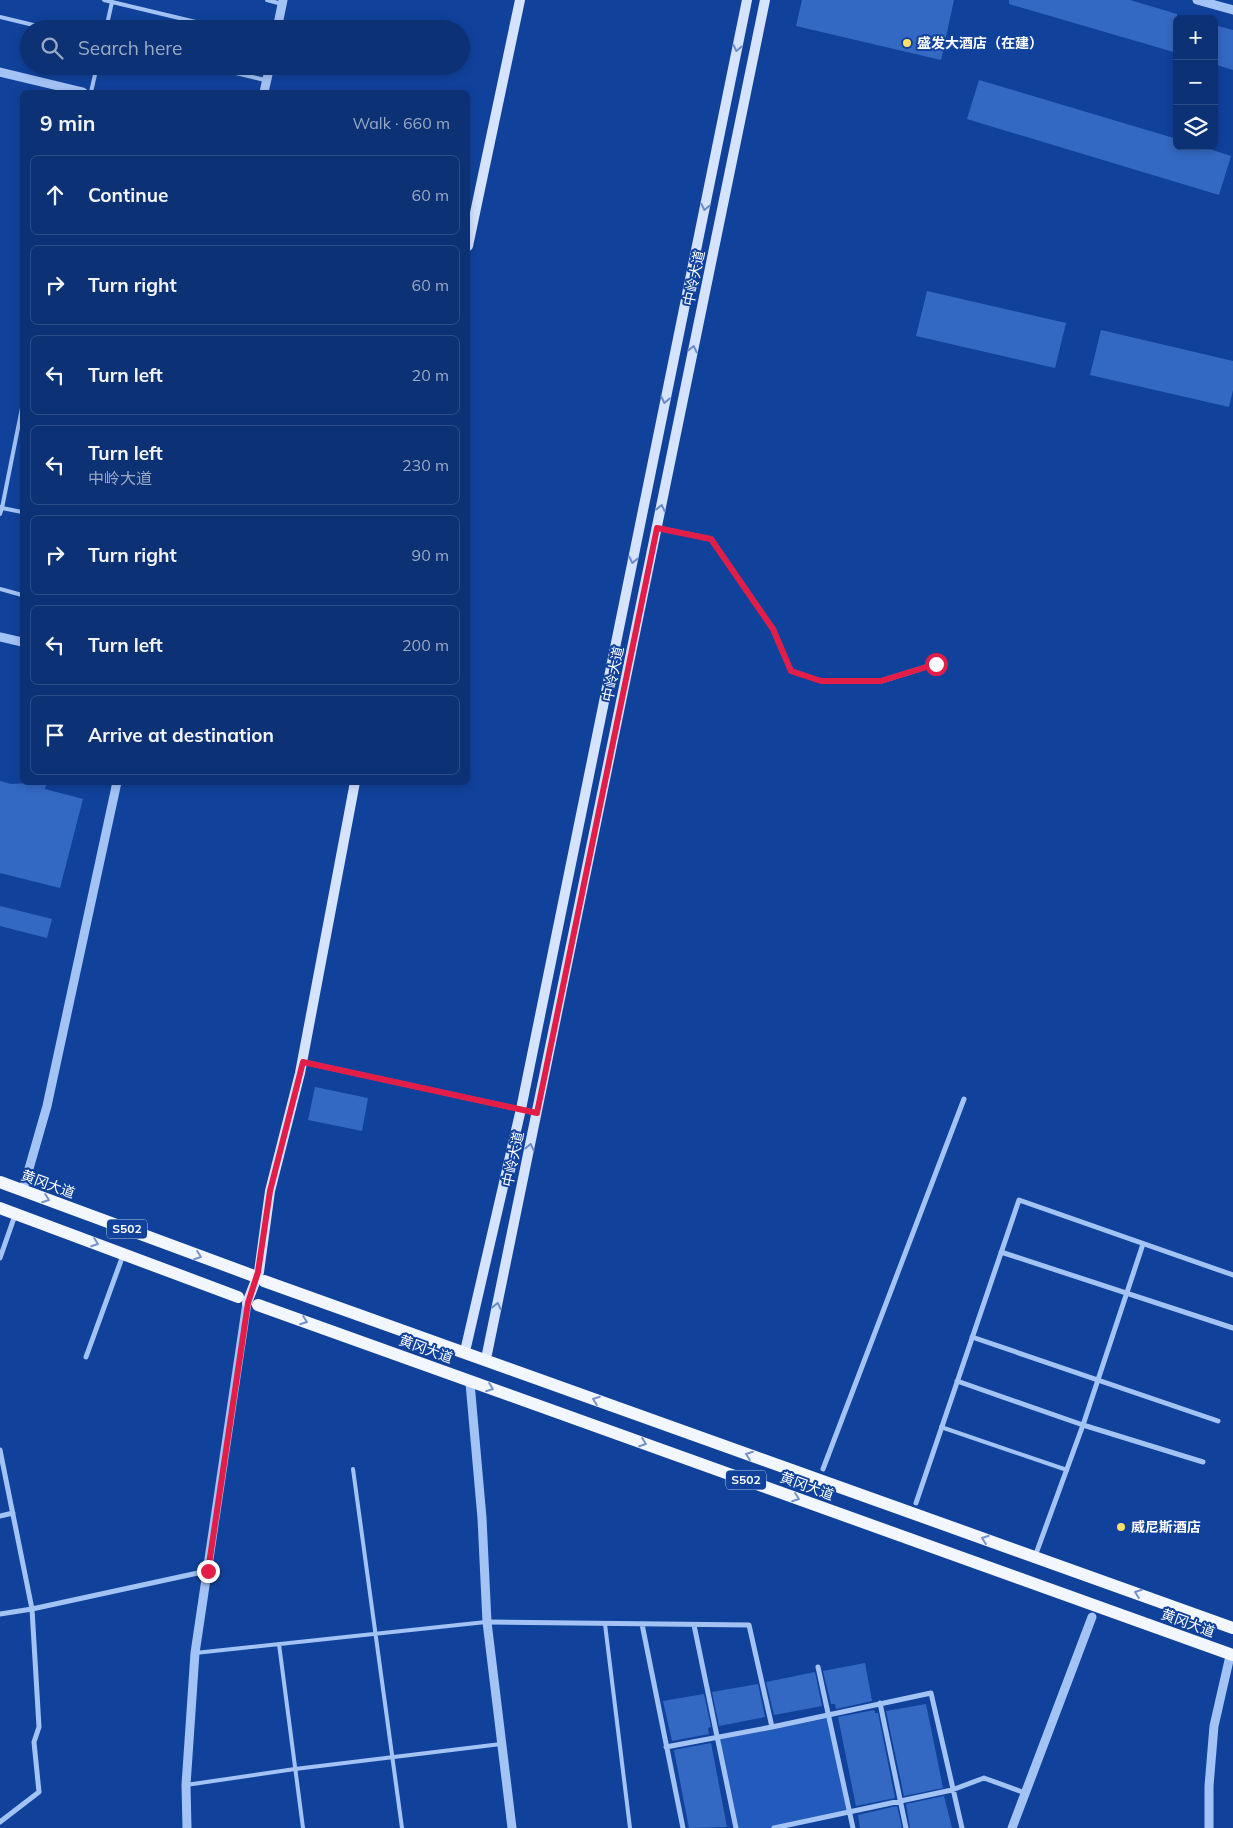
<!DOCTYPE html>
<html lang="en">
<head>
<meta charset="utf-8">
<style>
	body { margin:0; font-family:Mulish,"Noto Sans SC",sans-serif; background:#153a7a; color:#f1f3f6 }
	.controls { position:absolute; right:15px; top:15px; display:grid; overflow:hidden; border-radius:8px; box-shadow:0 2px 8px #0003 }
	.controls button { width:45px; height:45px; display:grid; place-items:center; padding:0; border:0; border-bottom:1px solid #2c4d87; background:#0c3275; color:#f1f3f6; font:25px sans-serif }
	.stop { position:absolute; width:15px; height:15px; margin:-11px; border:4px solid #e11d48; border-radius:50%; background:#fff }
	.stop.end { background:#e11d48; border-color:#fff; box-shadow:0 1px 5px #0008 }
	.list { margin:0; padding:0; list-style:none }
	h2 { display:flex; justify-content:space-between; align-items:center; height:65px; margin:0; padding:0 20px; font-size:21px }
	h2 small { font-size:16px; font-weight:400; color:#9aaac5 }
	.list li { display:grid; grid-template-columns:32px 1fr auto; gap:15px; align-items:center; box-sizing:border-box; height:80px; margin:0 10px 10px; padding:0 10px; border:1px solid #2c4d87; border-radius:8px }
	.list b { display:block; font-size:19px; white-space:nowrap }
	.list p { margin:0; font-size:16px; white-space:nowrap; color:#9aaac5 }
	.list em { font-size:16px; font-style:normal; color:#9aaac5 }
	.icon { flex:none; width:28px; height:28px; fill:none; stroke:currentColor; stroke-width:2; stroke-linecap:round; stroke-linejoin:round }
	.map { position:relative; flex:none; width:1233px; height:1828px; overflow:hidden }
	.search { position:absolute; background:#0c3275; box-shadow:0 2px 8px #0003; left:20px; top:20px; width:450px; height:55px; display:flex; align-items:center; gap:12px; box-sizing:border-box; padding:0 18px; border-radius:28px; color:#9aaac5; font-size:19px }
	.panel { position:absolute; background:#0c3275; box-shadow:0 2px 8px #0003; left:20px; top:90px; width:450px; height:695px; border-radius:8px }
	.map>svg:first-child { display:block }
</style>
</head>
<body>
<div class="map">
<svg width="1233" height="1828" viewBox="0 0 1233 1828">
	<rect width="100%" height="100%" fill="#10429c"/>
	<path fill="#225bbb" d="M828,1715L849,1812L774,1828H736L717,1737Z"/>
	<path fill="#3469c3" d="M802,0H954L941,60L796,26Z
		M1009,0H1130L1177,14V53L1009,4Z
		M1214,25L1233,30V70L1214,64Z
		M979,80L1177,139V146H1200L1231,156L1219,195L967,119Z
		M927,291L1066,323L1055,368L916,336Z
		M1101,330L1233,361V390L1229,407L1090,375Z
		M0,781L11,784L47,782L45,789L83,799L60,888L0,873Z
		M0,906L52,919L47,938L0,926Z
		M315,1087L368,1098L362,1131L308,1120Z
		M865,1663L872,1701L836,1709L835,1704H831L823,1671Z
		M815,1672L822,1706L774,1715L766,1682Z
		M758,1684L765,1717L719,1726L712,1692Z
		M704,1694L711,1727L708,1728L709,1734L672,1741L663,1701Z
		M926,1704L943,1788L904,1796L886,1711Z
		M874,1710L875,1713H878L895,1798L856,1806L838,1717Z
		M711,1743L727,1827L689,1828L674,1750Z
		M944,1796L952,1828H910L906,1804Z
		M897,1806L902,1828H860L858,1815Z"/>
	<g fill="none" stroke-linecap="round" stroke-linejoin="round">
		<path stroke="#a4c3f5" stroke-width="4" d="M104,0L225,29
			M267,0L282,4
			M0,17L50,29
			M106,29L112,2
			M207,66L265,80
			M91,92L97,66
			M0,507L2,508L22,408
			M0,514L2,508L22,512
			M0,589L22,595
			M941,1427L1067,1470
			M353,1469L402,1828
			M605,1624L630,1828
			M279,1644L303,1828
			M195,1653L486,1622
			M186,1785L295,1769L501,1744"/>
		<path stroke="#a4c3f5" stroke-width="5" d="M657,528L711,539L773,629L791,671L821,681H881L936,664
			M303,1062L537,1113
			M1001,1252L1233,1328
			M0,1258L14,1218
			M972,1337L1218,1421
			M86,1357L122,1258
			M957,1381L1083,1425L1203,1462
			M0,1450L32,1609L39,1727L34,1742L39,1792L0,1822
			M823,1469L964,1099
			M916,1503L1019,1200L1233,1275
			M0,1516L13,1513
			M1037,1551L1083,1425L1143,1244
			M0,1614L32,1609L207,1571
			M487,1622L749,1625L772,1727
			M642,1624L683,1828
			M694,1625L736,1828
			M818,1667L853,1828
			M880,1703L906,1828
			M666,1747L772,1727L931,1693L962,1828
			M774,1828L952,1790L984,1778L1025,1793"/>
		<path stroke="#a4c3f5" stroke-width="9" d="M1197,0L1233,10
			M277,29L283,0
			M0,72L83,92
			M264,92L270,66
			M0,637L22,642
			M24,1186L47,1106L117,782
			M470,1383L482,1518L487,1622L512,1828
			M187,1828L186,1785L195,1653L247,1303
			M1012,1828L1092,1617
			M1209,1828V1786L1214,1726L1230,1656"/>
		<path stroke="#d5e3fe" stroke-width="10" d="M468,246L520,0
			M247,1303L259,1272L270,1191L300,1073L355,782
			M466,1347L521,1109L747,0
			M487,1354L765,0"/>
		<path stroke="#f2f6ff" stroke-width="12" d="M0,1182L254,1276
			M0,1208L238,1297
			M264,1281L1233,1628
			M258,1305L1233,1655"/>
	</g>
	<defs><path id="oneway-chevron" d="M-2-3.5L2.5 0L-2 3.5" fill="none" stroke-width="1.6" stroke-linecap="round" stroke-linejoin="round" transform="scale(1.25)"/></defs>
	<g stroke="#698ac8">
		<use href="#oneway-chevron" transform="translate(737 48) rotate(102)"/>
		<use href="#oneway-chevron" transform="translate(705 207) rotate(102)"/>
		<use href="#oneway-chevron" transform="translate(693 349) rotate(-78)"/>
		<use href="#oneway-chevron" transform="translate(665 400) rotate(102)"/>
		<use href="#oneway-chevron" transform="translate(661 508) rotate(-78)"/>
		<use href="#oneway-chevron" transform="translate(633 560) rotate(102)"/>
		<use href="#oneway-chevron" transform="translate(530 1147) rotate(-78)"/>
		<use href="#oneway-chevron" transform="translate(497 1306) rotate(-78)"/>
	</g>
	<g stroke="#7693c9">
		<use href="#oneway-chevron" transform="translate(46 1199) rotate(20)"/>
		<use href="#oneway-chevron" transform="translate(95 1243) rotate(20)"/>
		<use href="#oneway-chevron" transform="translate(198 1256) rotate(20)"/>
		<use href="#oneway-chevron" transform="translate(304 1321) rotate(20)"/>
		<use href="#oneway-chevron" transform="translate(490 1388) rotate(20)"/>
		<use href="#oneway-chevron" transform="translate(596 1400) rotate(-160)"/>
		<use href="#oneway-chevron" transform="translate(643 1443) rotate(20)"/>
		<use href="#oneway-chevron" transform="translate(749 1455) rotate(-160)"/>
		<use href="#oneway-chevron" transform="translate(796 1498) rotate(20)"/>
		<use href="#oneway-chevron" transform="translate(985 1539) rotate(-160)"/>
		<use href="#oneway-chevron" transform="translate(1138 1593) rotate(-160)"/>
	</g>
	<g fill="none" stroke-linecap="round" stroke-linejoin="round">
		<path stroke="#e11d48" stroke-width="6" d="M208,1571L248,1303L258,1272L270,1191L303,1062L537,1113L657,528L711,539L773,629L791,671L821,681H881L936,664"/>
	</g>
	<g fill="#ffdf68" stroke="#10429c" stroke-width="2">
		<circle cx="907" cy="43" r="5"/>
		<circle cx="1121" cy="1527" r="5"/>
	</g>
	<g text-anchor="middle" stroke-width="4" stroke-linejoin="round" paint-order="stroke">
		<g fill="#10429c" stroke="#b7c6e1" stroke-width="1">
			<rect x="107" y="1219.5" width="40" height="19" rx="4"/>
			<rect x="726" y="1470.5" width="40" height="19" rx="4"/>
		</g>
		<g font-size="12" font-weight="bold" fill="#fff">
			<text x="127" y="1233">S502</text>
			<text x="746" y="1484">S502</text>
		</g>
		<g font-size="14" font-weight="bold" fill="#fff" stroke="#10429c" text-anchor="start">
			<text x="917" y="48">盛发大酒店（在建）</text>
			<text x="1131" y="1532">威尼斯酒店</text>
		</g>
		<g font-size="14" fill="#fff" stroke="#10429c">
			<text transform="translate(694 278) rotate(-78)" y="5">中岭大道</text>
			<text transform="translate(613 674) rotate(-78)" y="5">中岭大道</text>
			<text transform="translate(513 1159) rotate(-78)" y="5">中岭大道</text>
			<text transform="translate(48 1184) rotate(20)" y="5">黄冈大道</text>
			<text transform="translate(426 1349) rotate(20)" y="5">黄冈大道</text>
			<text transform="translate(807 1486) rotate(20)" y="5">黄冈大道</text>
			<text transform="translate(1188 1623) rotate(20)" y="5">黄冈大道</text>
		</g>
	</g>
</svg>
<div class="controls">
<button>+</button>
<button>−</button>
<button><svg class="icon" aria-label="layers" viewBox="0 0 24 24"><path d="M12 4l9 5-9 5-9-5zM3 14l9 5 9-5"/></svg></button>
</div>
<div class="stop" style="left:936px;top:664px"></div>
<div class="stop end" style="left:208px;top:1571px"></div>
<div class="search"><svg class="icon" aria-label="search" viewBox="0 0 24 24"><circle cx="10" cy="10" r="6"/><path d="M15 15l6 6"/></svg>Search here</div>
<section class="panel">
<h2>9 min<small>Walk · 660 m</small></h2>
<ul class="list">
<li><svg class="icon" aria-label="ahead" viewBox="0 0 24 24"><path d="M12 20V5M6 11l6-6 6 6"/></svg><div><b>Continue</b></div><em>60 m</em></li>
<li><svg class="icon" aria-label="right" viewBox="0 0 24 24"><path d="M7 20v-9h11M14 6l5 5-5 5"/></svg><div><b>Turn right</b></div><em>60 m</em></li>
<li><svg class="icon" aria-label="left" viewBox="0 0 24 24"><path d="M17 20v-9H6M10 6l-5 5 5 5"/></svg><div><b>Turn left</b></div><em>20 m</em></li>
<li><svg class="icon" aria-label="left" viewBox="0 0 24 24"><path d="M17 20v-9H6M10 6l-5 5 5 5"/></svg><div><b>Turn left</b><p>中岭大道</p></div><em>230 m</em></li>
<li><svg class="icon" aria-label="right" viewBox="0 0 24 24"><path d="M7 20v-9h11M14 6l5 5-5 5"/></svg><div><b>Turn right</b></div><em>90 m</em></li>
<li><svg class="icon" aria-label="left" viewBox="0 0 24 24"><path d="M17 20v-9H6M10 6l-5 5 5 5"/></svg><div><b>Turn left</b></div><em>200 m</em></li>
<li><svg class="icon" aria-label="arrive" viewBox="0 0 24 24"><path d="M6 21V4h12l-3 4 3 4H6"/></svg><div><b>Arrive at destination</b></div></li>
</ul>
</section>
</div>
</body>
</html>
